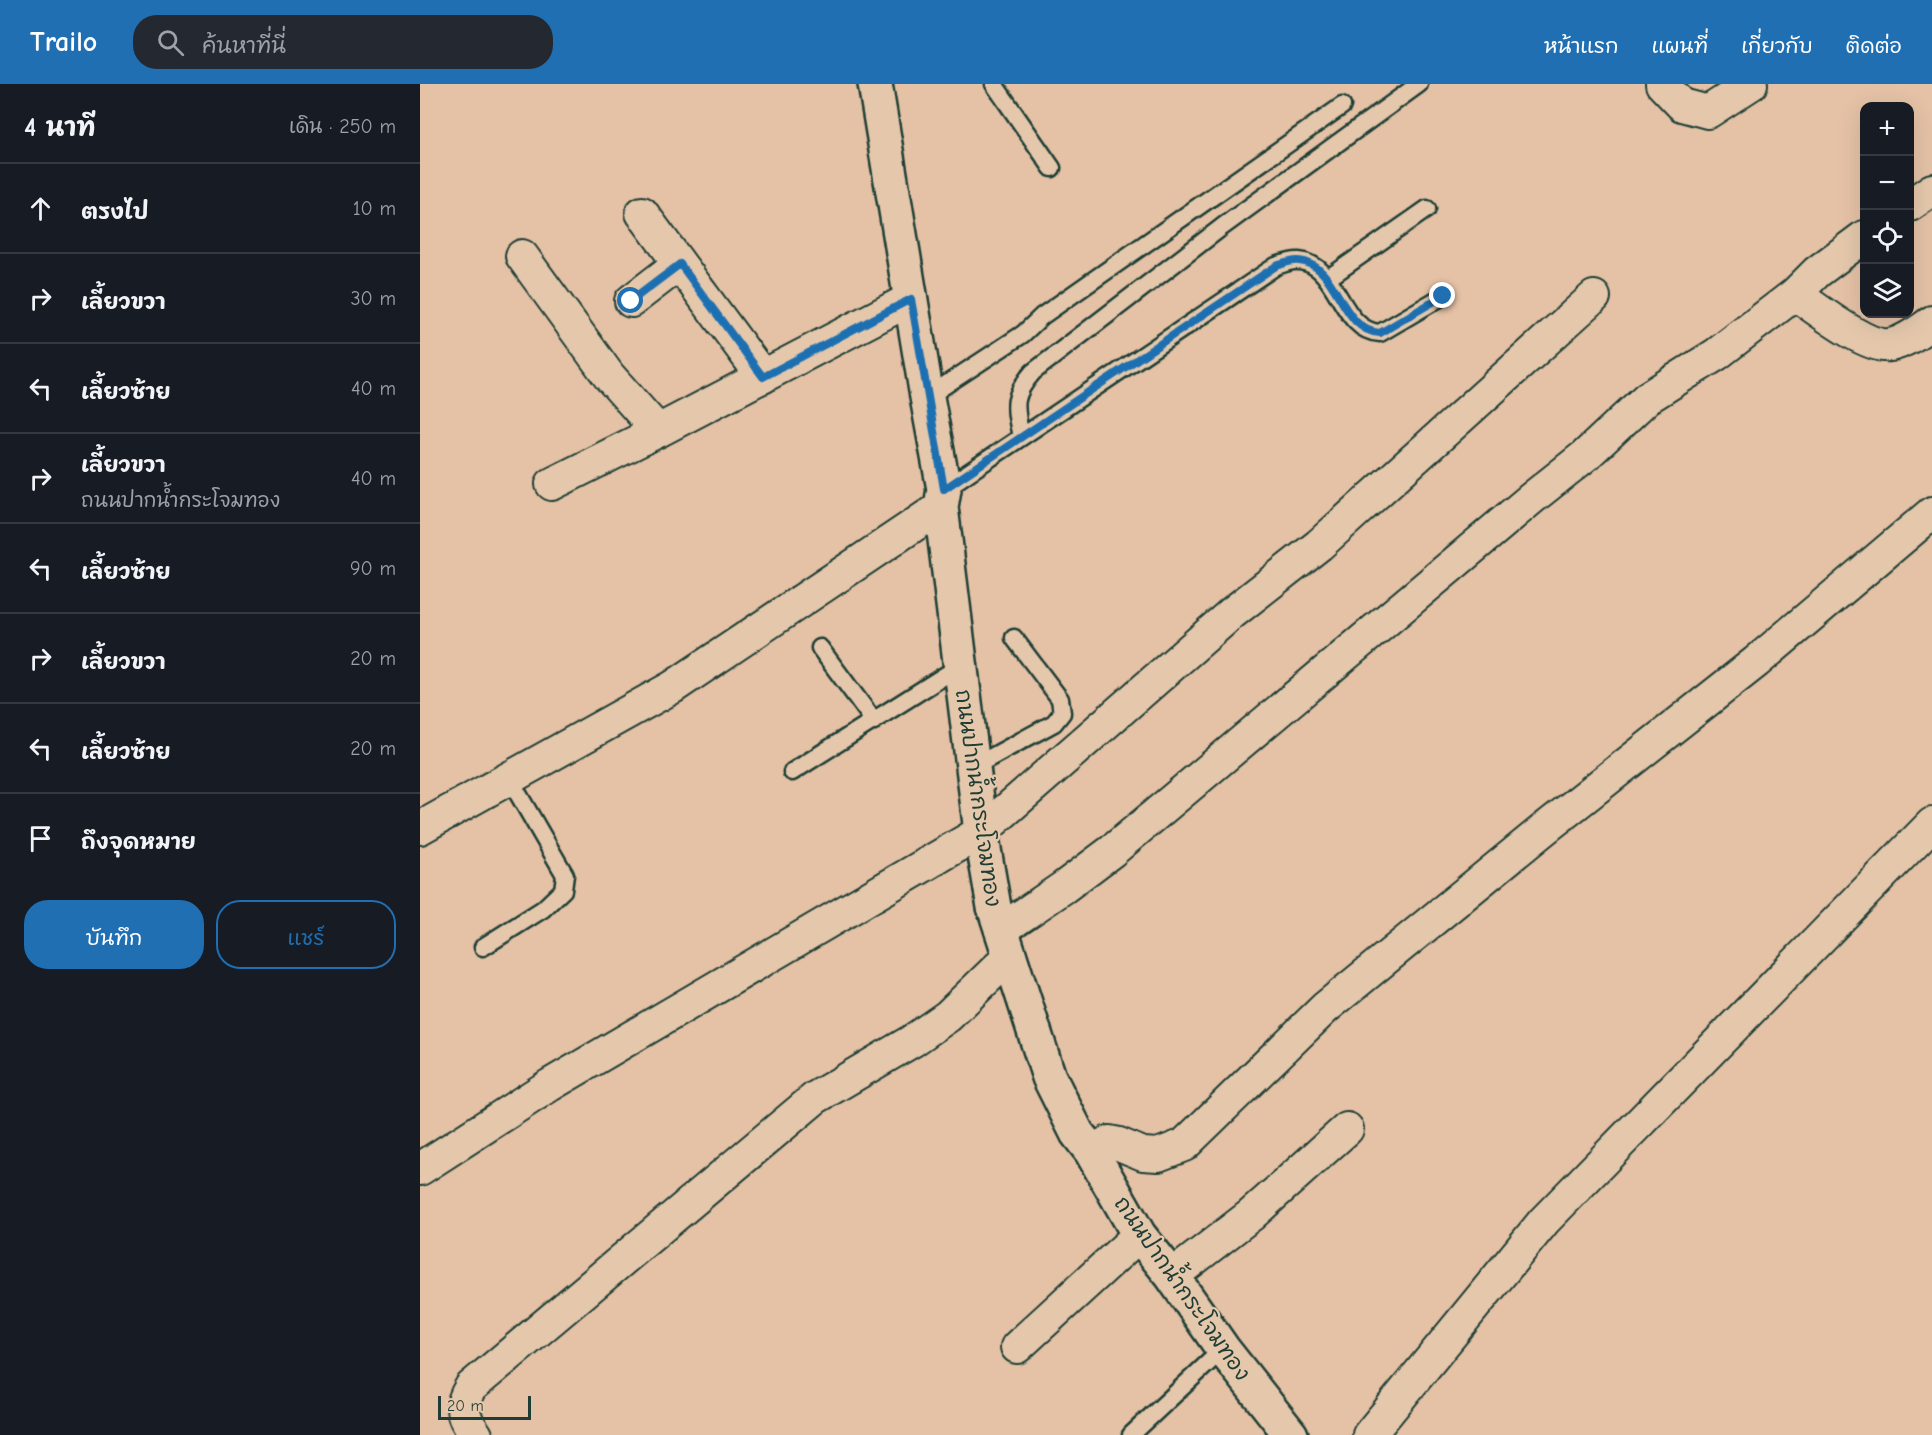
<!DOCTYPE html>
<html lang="th">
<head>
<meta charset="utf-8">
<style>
	body { margin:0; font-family:"Comic Neue","Playpen Sans Thai",sans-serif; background:#242831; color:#f1f3f6 }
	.controls { position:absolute; right:18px; top:18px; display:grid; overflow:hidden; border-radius:12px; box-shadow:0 6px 24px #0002 }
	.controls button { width:54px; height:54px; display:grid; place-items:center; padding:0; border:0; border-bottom:2px solid #363941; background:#171b24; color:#f1f3f6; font:30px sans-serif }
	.scale { position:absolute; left:18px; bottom:15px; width:93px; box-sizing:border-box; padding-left:6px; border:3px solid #1f3d34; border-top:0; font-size:16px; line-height:21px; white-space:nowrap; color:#1f3d34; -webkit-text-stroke:4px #e5c8ac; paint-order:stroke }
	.stop { position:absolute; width:18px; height:18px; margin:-14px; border:4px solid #1f6fb2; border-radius:50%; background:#fff }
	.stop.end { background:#1f6fb2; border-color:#fff; box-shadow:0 2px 6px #0008 }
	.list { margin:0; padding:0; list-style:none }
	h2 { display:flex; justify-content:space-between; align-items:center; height:78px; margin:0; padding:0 24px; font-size:26px }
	h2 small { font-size:20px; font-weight:400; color:#9ea1a6 }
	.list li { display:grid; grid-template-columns:39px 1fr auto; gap:18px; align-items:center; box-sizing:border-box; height:90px; padding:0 24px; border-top:2px solid #363941 }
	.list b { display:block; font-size:22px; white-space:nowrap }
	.list p { margin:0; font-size:20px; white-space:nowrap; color:#9ea1a6 }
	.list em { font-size:20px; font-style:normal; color:#9ea1a6 }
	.actions { display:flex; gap:12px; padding:18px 24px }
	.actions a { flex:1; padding:14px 0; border:2px solid #1f6fb2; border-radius:24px; text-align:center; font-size:21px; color:#1f6fb2 }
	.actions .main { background:#1f6fb2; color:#fff }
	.icon { flex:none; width:33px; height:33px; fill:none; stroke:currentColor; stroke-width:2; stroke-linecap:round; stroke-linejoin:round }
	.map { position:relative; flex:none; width:1512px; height:1351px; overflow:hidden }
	header { display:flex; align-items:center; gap:36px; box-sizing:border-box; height:84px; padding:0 30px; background:#1f6fb2; color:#fff }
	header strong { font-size:28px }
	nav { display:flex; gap:33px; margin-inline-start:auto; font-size:21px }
	.search { width:420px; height:54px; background:#242831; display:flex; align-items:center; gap:15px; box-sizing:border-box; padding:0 21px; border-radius:24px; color:#9ea1a6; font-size:22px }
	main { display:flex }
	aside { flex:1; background:#171b24 }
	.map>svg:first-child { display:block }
</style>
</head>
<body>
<header>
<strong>Trailo</strong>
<div class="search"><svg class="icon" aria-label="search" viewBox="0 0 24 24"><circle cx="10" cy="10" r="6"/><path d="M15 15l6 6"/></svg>ค้นหาที่นี่</div>
<nav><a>หน้าแรก</a><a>แผนที่</a><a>เกี่ยวกับ</a><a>ติดต่อ</a></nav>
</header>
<main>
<aside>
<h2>4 นาที<small>เดิน · 250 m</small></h2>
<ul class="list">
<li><svg class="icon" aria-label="ahead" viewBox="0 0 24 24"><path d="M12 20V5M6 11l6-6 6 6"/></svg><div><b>ตรงไป</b></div><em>10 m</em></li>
<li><svg class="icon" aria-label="right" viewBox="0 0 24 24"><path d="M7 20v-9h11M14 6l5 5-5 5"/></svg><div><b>เลี้ยวขวา</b></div><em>30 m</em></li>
<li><svg class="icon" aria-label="left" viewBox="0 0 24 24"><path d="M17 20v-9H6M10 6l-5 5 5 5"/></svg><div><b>เลี้ยวซ้าย</b></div><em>40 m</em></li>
<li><svg class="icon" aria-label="right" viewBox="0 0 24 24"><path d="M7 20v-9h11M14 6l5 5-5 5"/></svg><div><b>เลี้ยวขวา</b><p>ถนนปากน้ำกระโจมทอง</p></div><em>40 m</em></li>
<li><svg class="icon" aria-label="left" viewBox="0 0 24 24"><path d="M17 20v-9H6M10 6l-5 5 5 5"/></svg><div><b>เลี้ยวซ้าย</b></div><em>90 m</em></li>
<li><svg class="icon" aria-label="right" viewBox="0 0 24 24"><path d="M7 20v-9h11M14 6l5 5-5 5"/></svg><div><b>เลี้ยวขวา</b></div><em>20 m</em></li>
<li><svg class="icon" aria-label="left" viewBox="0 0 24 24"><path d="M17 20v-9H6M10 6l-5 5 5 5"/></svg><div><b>เลี้ยวซ้าย</b></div><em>20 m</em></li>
<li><svg class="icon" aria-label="arrive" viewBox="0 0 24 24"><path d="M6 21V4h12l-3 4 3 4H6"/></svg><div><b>ถึงจุดหมาย</b></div></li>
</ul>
<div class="actions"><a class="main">บันทึก</a><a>แชร์</a></div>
</aside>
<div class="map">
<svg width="1512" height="1351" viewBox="0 0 1512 1351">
	<rect width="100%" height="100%" fill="#e5c2a6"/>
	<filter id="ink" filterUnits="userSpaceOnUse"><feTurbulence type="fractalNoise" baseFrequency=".0167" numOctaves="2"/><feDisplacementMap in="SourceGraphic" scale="12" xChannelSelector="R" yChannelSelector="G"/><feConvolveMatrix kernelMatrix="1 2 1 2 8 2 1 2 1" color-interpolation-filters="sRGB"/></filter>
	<g filter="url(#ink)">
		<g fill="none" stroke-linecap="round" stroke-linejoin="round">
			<g stroke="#1f3d34" stroke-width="21">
				<path id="lane" d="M574,0L632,84
					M907,195L1007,125
					M507,313L603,250L622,232L922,22
					M601,353C595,323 591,313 613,288L802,143L999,0
					M524,405L856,182C863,180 872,176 879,177C919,180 919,247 960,249L1023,212
					M400,564L454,637
					M553,683L634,639L642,629L640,615L594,554
					M372,688L540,582
					M63,863L123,825L143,806L145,791L89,694
					M711,1351L803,1265"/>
			</g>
			<g stroke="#1f3d34" stroke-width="36">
				<path id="street" d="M1242,0L1262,21L1288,28L1331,0
					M1490,121L1512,106
					M222,129L343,293
					M102,172L189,292L238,347L491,215
					M1375,210C1396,224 1447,265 1470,261C1485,258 1500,247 1512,238
					M211,217L259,180
					M132,400L238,347
					M0,744L253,603L521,423
					M581,846L644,803L692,767L1112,414L1166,371L1227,314L1297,270L1375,210L1397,188L1444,153
					M671,1067L689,1058L699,1060L723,1070L738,1071L764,1061L905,924L1123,746L1336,578L1512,429
					M0,1085L130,1001L561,748L812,529L899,461L1174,213
					M752,1192L831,1131L927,1045
					M597,1263L719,1151
					M56,1351C42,1331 38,1324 51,1303L395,1014L492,957L528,932L590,872
					M949,1351L1124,1137L1512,740"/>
			</g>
			<g stroke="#1f3d34" stroke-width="38">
				<path id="secondary" d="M455,0L507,313L524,405L521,423L561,748L574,823L629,993L657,1049L671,1067L719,1151L752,1192L803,1265L871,1351"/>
			</g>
			<use href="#lane" stroke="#e5c8ac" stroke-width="16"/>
			<use href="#street" stroke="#e5c8ac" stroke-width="32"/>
			<use href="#secondary" stroke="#e5c8ac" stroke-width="33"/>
		</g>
	</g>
	<g fill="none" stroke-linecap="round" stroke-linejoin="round" filter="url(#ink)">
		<path stroke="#1f6fb2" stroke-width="8" d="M211,217L260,180L343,293L491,215L524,405L856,182C863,180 872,176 879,177C919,180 919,247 960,249L1023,212"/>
	</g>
	<g text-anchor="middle" stroke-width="4.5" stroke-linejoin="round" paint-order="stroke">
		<g font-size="22" fill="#1f3d34" stroke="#e5c8ac">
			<text transform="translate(559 714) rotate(82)" y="8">ถนนปากน้ำกระโจมทอง</text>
			<text transform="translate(763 1204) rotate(55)" y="8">ถนนปากน้ำกระโจมทอง</text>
		</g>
	</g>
</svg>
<div class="controls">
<button>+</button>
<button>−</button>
<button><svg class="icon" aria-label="locate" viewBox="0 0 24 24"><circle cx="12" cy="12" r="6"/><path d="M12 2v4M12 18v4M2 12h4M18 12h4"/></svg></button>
<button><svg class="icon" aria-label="layers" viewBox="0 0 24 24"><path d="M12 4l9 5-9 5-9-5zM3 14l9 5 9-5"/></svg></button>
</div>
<div class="scale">20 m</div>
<div class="stop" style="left:211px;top:217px"></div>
<div class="stop end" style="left:1023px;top:212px"></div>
</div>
</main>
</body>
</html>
